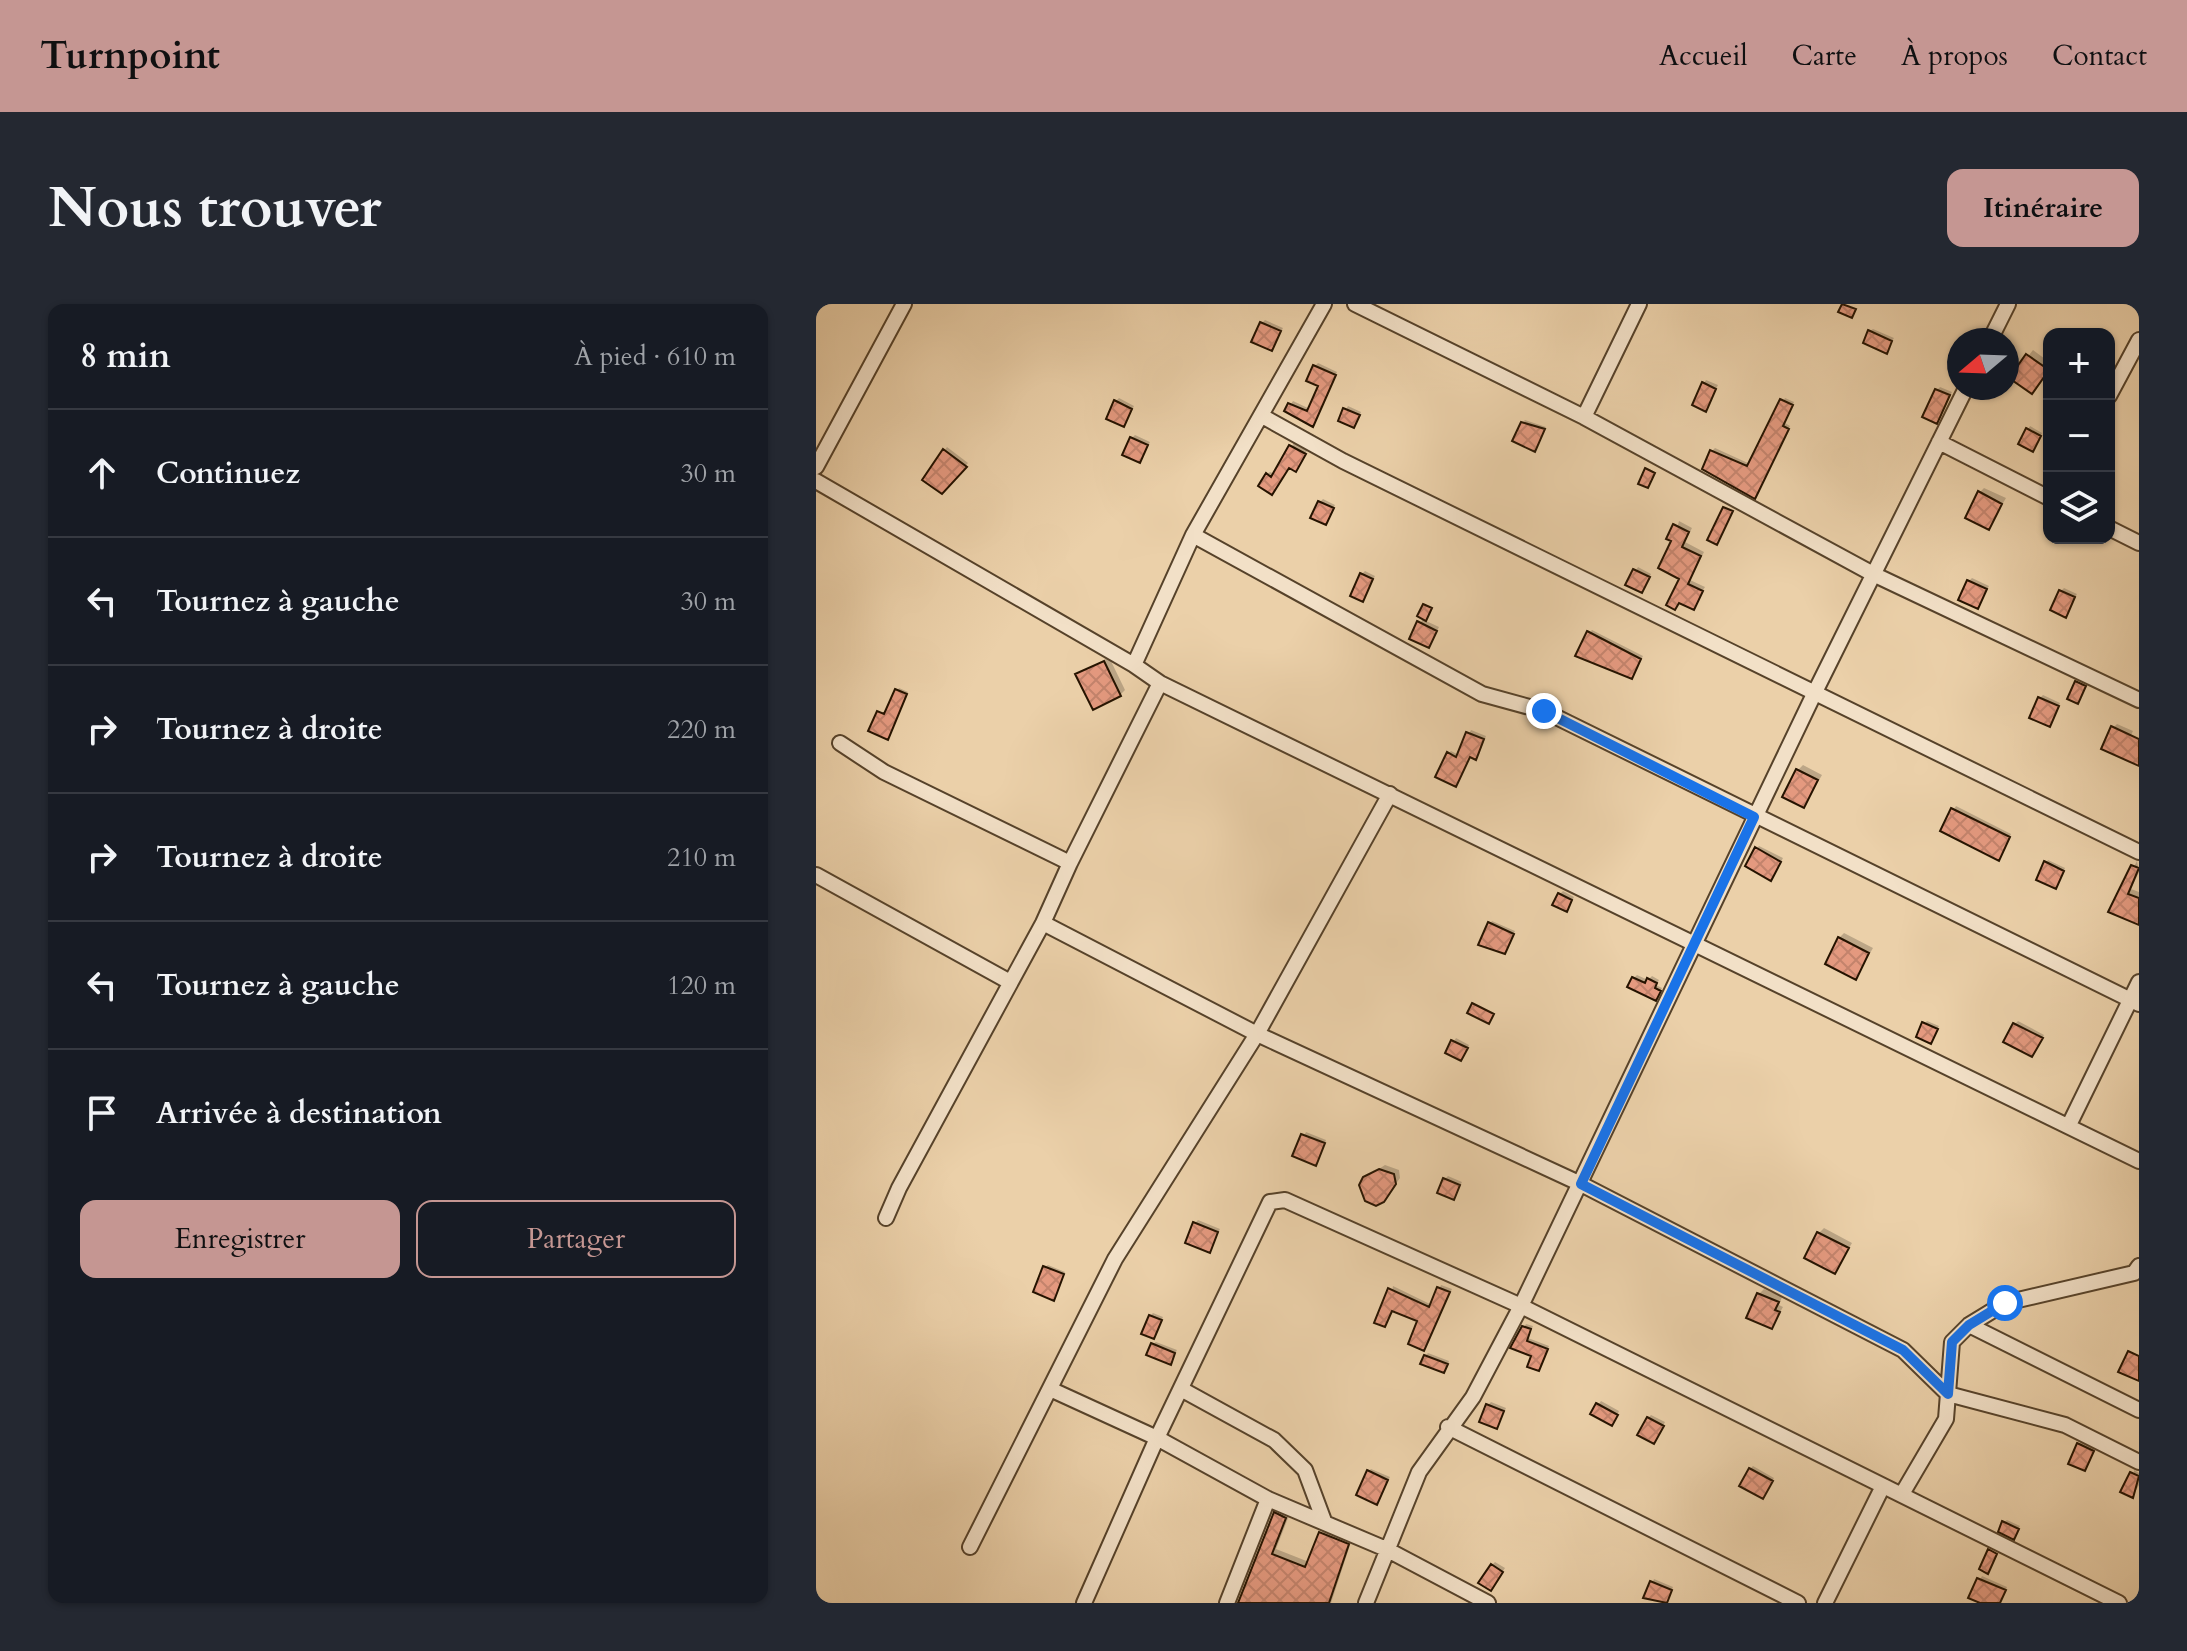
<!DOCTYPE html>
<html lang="fr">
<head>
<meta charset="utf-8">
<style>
	body { margin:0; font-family:Cardo,serif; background:#242831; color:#f1f3f6 }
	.controls { position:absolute; right:24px; top:24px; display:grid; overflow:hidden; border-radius:16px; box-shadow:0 2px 6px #0004 }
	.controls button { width:72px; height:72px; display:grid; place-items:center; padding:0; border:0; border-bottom:2px solid #363941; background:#171b24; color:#f1f3f6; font:40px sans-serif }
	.compass { position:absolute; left:1131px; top:24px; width:72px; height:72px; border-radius:50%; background:#171b24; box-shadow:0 2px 6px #0004; rotate:251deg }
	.stop { position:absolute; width:24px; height:24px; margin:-18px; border:6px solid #1a73e8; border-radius:50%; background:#fff }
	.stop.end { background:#1a73e8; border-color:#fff; box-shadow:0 2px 8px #0008 }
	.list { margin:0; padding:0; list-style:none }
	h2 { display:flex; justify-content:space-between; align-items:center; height:104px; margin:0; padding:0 32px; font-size:34px }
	h2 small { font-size:26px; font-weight:400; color:#9ea1a6 }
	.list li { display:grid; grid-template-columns:52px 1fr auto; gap:24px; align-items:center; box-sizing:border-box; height:128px; padding:0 32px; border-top:2px solid #363941 }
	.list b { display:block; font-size:30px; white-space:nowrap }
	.list em { font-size:26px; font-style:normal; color:#9ea1a6 }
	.actions { display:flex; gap:16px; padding:24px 32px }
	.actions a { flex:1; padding:18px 0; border:2px solid #c59692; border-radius:16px; text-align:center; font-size:28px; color:#c59692 }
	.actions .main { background:#c59692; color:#111 }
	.icon { flex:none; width:44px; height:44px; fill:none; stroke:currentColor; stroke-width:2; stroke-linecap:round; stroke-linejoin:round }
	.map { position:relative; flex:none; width:1323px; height:1299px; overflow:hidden; border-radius:16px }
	header { display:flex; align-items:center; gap:48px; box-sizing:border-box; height:112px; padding:0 40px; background:#c59692; color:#111 }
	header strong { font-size:38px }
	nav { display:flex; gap:44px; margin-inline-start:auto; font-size:28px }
	.intro { display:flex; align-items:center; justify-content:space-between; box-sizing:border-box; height:192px; padding:0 48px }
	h1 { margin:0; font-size:56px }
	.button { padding:20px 36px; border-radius:16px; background:#c59692; color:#111; font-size:28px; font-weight:700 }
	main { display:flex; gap:48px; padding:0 48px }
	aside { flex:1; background:#171b24; border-radius:16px; box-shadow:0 2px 6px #0004 }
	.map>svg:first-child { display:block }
</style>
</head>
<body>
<header>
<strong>Turnpoint</strong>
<nav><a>Accueil</a><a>Carte</a><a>À propos</a><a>Contact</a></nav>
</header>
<div class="intro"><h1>Nous trouver</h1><a class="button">Itinéraire</a></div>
<main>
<aside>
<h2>8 min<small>À pied · 610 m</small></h2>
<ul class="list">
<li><svg class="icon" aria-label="ahead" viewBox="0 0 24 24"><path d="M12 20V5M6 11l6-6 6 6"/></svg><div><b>Continuez</b></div><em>30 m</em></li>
<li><svg class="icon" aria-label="left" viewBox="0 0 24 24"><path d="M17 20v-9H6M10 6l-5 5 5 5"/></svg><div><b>Tournez à gauche</b></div><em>30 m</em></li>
<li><svg class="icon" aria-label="right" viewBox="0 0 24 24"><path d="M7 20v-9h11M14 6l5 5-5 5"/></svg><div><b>Tournez à droite</b></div><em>220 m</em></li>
<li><svg class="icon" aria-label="right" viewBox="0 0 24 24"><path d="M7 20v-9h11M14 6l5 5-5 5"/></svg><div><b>Tournez à droite</b></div><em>210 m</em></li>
<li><svg class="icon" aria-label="left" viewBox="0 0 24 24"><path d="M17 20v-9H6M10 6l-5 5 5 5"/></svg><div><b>Tournez à gauche</b></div><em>120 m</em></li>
<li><svg class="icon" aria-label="arrive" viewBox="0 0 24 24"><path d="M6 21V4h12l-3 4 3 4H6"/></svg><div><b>Arrivée à destination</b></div></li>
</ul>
<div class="actions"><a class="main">Enregistrer</a><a>Partager</a></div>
</aside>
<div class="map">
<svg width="1323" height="1299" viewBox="0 0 1323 1299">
	<defs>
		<pattern id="building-cross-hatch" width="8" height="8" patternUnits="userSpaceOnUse" patternTransform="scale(2)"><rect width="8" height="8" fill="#e4997f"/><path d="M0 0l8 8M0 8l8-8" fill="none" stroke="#c3836c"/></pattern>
	</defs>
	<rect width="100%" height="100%" fill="#ebd0a9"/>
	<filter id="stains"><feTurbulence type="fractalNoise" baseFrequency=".0025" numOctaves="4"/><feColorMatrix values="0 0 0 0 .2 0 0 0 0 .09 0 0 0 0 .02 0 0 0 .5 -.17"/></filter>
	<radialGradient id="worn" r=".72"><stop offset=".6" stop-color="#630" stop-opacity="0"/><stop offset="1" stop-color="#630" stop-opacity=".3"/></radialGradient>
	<path fill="#0003" d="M449,16L467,24L456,45L446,19Z
		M1057,25L1078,34L1070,47L1054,27Z
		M1217,46L1233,58V64L1220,82L1196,73Z
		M502,59L521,68L497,120L471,106L477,97L494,105L505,81L499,62Z
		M890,76L902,81L890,105L888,79Z
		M1124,83L1136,88L1121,118V86Z
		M303,94L318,102L310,118L300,97Z
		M969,94L978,98L969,119L974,122L942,189L896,147L899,144L934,160Z
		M532,102L545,108L540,119L524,116Z
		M709,116L730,123L721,143L706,119Z
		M1214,122L1226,129L1219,143L1212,125Z
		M319,131L334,138L324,156L316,134Z
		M478,139L491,147L482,162H473L459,186L451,170L454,168L459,170Z
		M131,143L152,159L126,188L108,175Z
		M1168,184L1190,194L1173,223L1163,189Z
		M507,195L519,201L510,219L504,198Z
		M863,217L876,224L869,238L888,248L874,276L889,283L877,303L864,297L859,303L866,274L858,236Z
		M822,263L835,270L828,284L812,280Z
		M549,267L559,272L546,296V270Z
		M1156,274L1173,282L1161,303L1153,277Z
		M1248,284L1261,290L1250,311L1245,287Z
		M609,300L616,303L608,316L623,323L615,339L595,334L608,313L604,311Z
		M776,326L827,352L818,370L773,329Z
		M293,353L309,386L304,391L262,371Z
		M83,384L92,388L74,431L62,408H69Z
		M1227,391L1244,399L1236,418L1224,394Z
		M1301,420L1317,427L1314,433L1323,437V460L1297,424Z
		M655,426L670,432L663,450L655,451L642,478L632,450L635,447L643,451Z
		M987,461L1006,471L988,502L982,466Z
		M1140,502L1195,530L1183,555L1126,526Z
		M943,542L967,554L958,571L940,545Z
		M1232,556L1249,564L1242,580L1230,559Z
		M1321,557L1323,568L1315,585L1323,588V619L1295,607Z
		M747,587L758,593L753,602L744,590Z
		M676,617L699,627L691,644L674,620Z
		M1028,629L1057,644L1040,673L1023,634Z
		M821,671L832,676L836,672L843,676L840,681L846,684L842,692L818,674Z
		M1111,717L1123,722L1115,737L1108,720Z
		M1202,717L1228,731L1219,748L1199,720Z
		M640,734L653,741L648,752L632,748Z
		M490,828L510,836L502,856L479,851Z
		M569,861L583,866L584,874L572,891L549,874Z
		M632,872L646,878L638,894L629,875Z
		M382,916L404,925L393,946L379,919Z
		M1008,924L1036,939L1019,968L1003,929Z
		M232,961L249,968L237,994L229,963Z
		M625,981L636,985L610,1041L604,1016L577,1005L569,1021L577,982L616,1001Z
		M948,985L966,993L963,1001L967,1003L956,1023L943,990Z
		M337,1009L347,1013L338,1033L334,1012Z
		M710,1020L717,1022L712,1034L733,1042L723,1065L718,1051L697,1043Z
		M340,1038L361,1046L354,1059L337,1040Z
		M612,1049L633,1057L631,1064L628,1067L609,1052Z
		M785,1097L803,1107L799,1116L777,1109Z
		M675,1098L690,1104L681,1123L672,1101Z
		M835,1111L849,1118L840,1135L832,1114Z
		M1265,1138L1279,1144L1271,1162L1263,1140Z
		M937,1162L958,1174L949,1190L934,1165Z
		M555,1165L574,1173L561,1198L553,1167Z
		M1318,1166L1323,1169V1181L1317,1192Z
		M464,1205L474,1209L460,1245L493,1258L509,1224L536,1235L515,1299H421Z
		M1191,1216L1204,1222L1198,1233L1188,1218Z
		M679,1258L689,1264L677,1282L676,1261Z
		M1166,1272L1191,1283L1184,1299H1168L1155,1293Z
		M838,1275L857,1283L850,1299L830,1293Z"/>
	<path fill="url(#building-cross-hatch)" stroke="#251300" stroke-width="2" d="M1026,0L1040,5L1036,14L1022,8Z
		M444,18L465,27L456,47L435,38Z
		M1052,26L1076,37L1071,50L1047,39Z
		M1210,50L1233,66L1216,90L1193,74Z
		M497,61L520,71L497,123L468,107L472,99L491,107L502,82L490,77Z
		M886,78L900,85L890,108L876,101Z
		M1119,85L1134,91L1121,120L1106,113Z
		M964,95L977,101L967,122L973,125L939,195L886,165L894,146L931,162Z
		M298,96L316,105L308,123L290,115Z
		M527,104L544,111L538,124L522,117Z
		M705,118L729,125L719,148L696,137Z
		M1210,124L1225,132L1217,148L1202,140Z
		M314,133L332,141L324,159L306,151Z
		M473,141L490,150L480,168L473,164L456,191L442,182L450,169L455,173Z
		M127,145L151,163L126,190L106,176Z
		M829,164L839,169L832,184L822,180Z
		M1162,187L1186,200L1173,226L1149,214Z
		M502,197L518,204L510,221L494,214Z
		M907,203L917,207L901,241L891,236Z
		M857,220L873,228L866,243L885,252L872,280L887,287L878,306L863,299L859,306L850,301L863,275L842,264L855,237L850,235Z
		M817,265L834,273L826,289L809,281Z
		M544,269L557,275L547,298L534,292Z
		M1151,276L1171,285L1162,305L1142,296Z
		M1243,286L1259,293L1250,314L1234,306Z
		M607,300L616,304L610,317L601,312Z
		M601,317L621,327L613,344L593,335Z
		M771,327L825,355L816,375L759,352Z
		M288,357L305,392L277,406L259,370Z
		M1259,377L1270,382L1262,400L1251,395Z
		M79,385L91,390L72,436L52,427L61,407L68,410Z
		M1222,393L1243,402L1234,423L1213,414Z
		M1295,422L1323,435V462L1285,445Z
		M650,428L668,435L660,456L654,453L640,483L619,473L631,448L640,453Z
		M980,465L1002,476L988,504L966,493Z
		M1135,504L1194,533L1183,557L1124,527Z
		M939,543L965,558L955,577L929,562Z
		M1228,557L1248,567L1240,585L1220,576Z
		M1315,561L1323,564L1312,590L1323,594V621L1292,608Z
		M742,589L756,596L751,608L736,601Z
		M672,618L698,630L689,650L662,641Z
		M1022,633L1053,649L1040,676L1009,660Z
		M816,673L829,679L831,674L841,679L839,684L845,687L840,697L811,683Z
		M656,699L678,710L673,720L651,709Z
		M1106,718L1122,725L1115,740L1100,733Z
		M1197,719L1227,734L1216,753L1187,738Z
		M635,736L652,744L645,757L629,749Z
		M485,830L509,839L500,862L476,852Z
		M563,865L578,870L580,880L568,898L560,902L549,897L543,881L547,873Z
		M627,874L644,881L638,896L621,889Z
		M377,918L402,928L394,949L369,939Z
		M1001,928L1033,944L1019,970L988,954Z
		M227,962L248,970L238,997L217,988Z
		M621,983L634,988L608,1047L592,1040L601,1017L576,1007L569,1023L558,1019L572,984L613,1003Z
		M941,989L963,998L959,1006L964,1008L956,1025L930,1014Z
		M333,1011L346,1016L338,1035L325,1030Z
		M706,1022L715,1025L711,1037L732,1045L723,1067L711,1063L715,1052L694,1044Z
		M335,1039L359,1049L355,1061L330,1051Z
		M1312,1047L1323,1052V1077L1302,1068Z
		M608,1051L632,1060L628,1069L604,1060Z
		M780,1099L802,1111L796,1122L774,1110Z
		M670,1100L688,1107L681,1125L663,1118Z
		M831,1113L848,1122L838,1140L821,1131Z
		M1261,1139L1278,1147L1269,1167L1252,1160Z
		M933,1164L957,1177L947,1195L923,1182Z
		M551,1166L572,1176L561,1201L540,1191Z
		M1314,1168L1323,1172L1317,1194L1304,1188Z
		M458,1208L470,1214L456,1250L489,1263L503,1228L533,1240L513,1299H422Z
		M1186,1217L1203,1225L1198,1236L1182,1228Z
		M1172,1245L1181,1250L1172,1270L1163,1265Z
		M675,1260L687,1268L675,1287L662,1279Z
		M1161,1274L1190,1286L1184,1299H1164L1152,1294Z
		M834,1277L856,1286L851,1299L827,1294Z"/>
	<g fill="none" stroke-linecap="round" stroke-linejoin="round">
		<g stroke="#56422a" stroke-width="18">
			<path id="street" d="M539,0L768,113L1057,270L1323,396
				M1174,36L1192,0
				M1293,92L1323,36
				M446,112L527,157L1323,548
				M768,113L823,0
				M1123,138L1233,194
				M0,163L88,0
				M0,177L318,361L344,379L1323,857
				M1293,224L1323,239
				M377,231L666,390L728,407L1323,700
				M318,361L377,231L508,0
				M24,439L68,468L254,559L344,379
				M0,571L194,678
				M227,619L441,730L765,880L1087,1046L1132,1090L1249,1121L1323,1158
				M1253,821L1323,678
				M70,914L83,884L227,619L254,559
				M1153,1021L1323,1106
				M234,1085L341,1134L452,1195
				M365,1085L458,1136L489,1166L508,1217
				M632,1123L982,1299
				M1086,1190L1130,1115L1136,1038L1153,1021L1189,999L1318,969L1323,962
				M154,1243L299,955L441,730L574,490
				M268,1299L341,1134L454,898L469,896L705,1002L1303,1299
				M411,1299L452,1195L570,1245L672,1299
				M550,1299L603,1168L657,1093L705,1002L999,388L1150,84
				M1009,1299L1067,1182"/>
		</g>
		<use href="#street" stroke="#f2e0c7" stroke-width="14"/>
	</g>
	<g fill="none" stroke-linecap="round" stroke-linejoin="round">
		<path stroke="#1a73e8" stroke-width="10" d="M728,407L938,513L765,880L1087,1046L1132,1090L1136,1038L1153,1021L1189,999"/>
	</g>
	<rect width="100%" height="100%" filter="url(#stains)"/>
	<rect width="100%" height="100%" fill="url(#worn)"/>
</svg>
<div class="controls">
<button>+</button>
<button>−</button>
<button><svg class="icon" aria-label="layers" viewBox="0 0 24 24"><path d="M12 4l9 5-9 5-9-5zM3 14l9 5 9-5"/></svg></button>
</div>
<svg class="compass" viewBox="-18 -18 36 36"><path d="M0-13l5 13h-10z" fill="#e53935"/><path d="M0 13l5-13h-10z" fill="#9ea1a6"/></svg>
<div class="stop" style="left:1189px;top:999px"></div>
<div class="stop end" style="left:728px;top:407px"></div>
</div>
</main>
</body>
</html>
